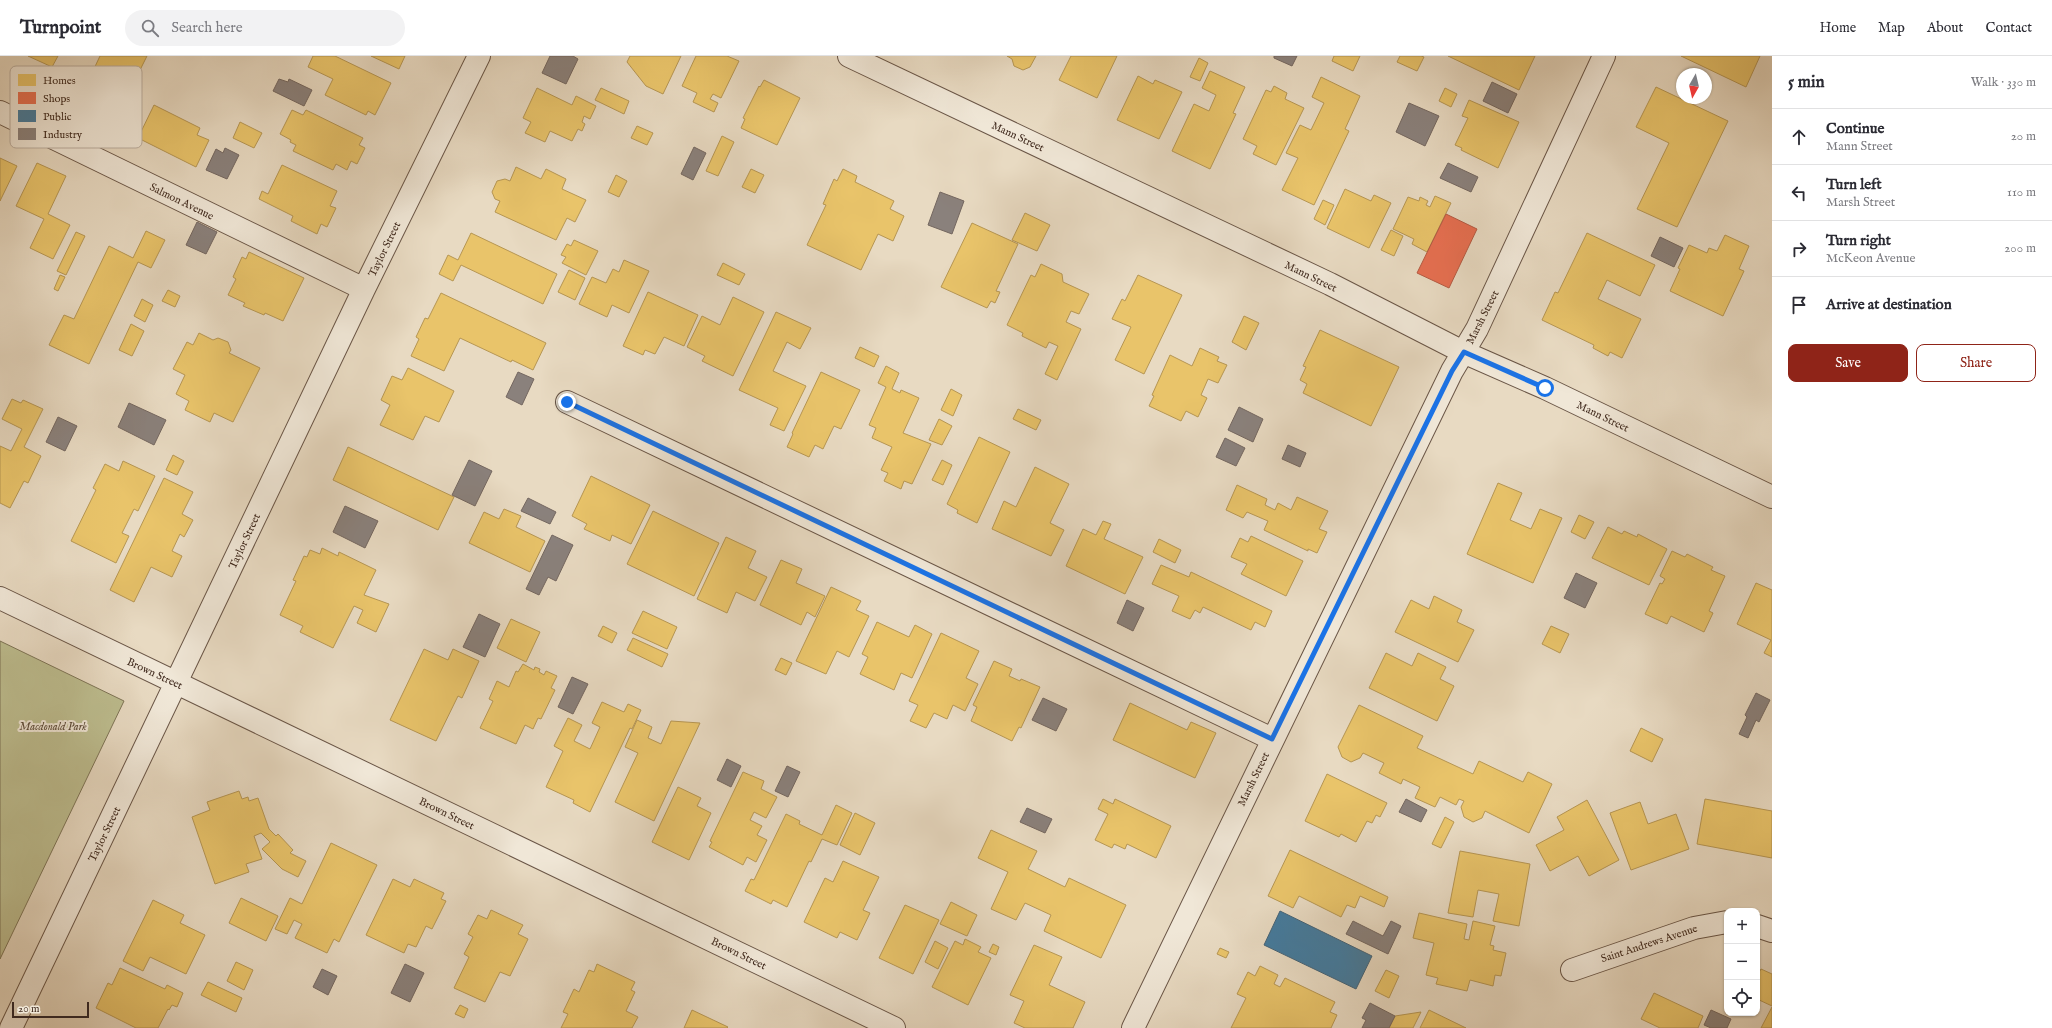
<!DOCTYPE html>
<html lang="en">
<head>
<meta charset="utf-8">
<style>
	body { margin:0; font-family:"IM FELL English",serif; background:#f2f2f3; color:#2b2b33 }
	.controls { position:absolute; right:12px; bottom:12px; display:grid; overflow:hidden; border-radius:8px; box-shadow:0 1px 3px #0004 }
	.controls button { width:36px; height:36px; display:grid; place-items:center; padding:0; border:0; border-bottom:1px solid #e1e1e2; background:#fff; color:#2b2b33; font:20px sans-serif }
	.compass { position:absolute; left:1676px; top:12px; width:36px; height:36px; border-radius:50%; background:#fff; box-shadow:0 1px 3px #0004; rotate:188deg }
	.scale { position:absolute; left:12px; bottom:10px; width:77px; box-sizing:border-box; padding-left:4px; border:2px solid #402a1e; border-top:0; font-size:11px; line-height:14px; white-space:nowrap; color:#402a1e; -webkit-text-stroke:3px #f0e7d7; paint-order:stroke }
	.stop { position:absolute; width:12px; height:12px; margin:-9px; border:3px solid #1a73e8; border-radius:50%; background:#fff }
	.stop.end { background:#1a73e8; border-color:#fff; box-shadow:0 1px 4px #0008 }
	.list { margin:0; padding:0; list-style:none }
	h2 { display:flex; justify-content:space-between; align-items:center; height:52px; margin:0; padding:0 16px; font-size:17px }
	h2 small { font-size:13px; font-weight:400; color:#7c7c81 }
	.list li { display:grid; grid-template-columns:26px 1fr auto; gap:12px; align-items:center; box-sizing:border-box; height:56px; padding:0 16px; border-top:1px solid #e1e1e2 }
	.list b { display:block; font-size:15px; white-space:nowrap }
	.list p { margin:0; font-size:13px; white-space:nowrap; color:#7c7c81 }
	.list em { font-size:13px; font-style:normal; color:#7c7c81 }
	.actions { display:flex; gap:8px; padding:12px 16px }
	.actions a { flex:1; padding:9px 0; border:1px solid #8f2418; border-radius:8px; text-align:center; font-size:14px; color:#8f2418 }
	.actions .main { background:#8f2418; color:#fff }
	.icon { flex:none; width:22px; height:22px; fill:none; stroke:currentColor; stroke-width:2; stroke-linecap:round; stroke-linejoin:round }
	.map { position:relative; flex:none; width:1772px; height:972px; overflow:hidden }
	header { display:flex; align-items:center; gap:24px; box-sizing:border-box; height:56px; padding:0 20px; background:#fff; border-bottom:1px solid #e1e1e2 }
	header strong { font-size:19px }
	nav { display:flex; gap:22px; margin-inline-start:auto; font-size:14px }
	.search { width:280px; height:36px; background:#f2f2f3; display:flex; align-items:center; gap:10px; box-sizing:border-box; padding:0 14px; border-radius:22px; color:#7c7c81; font-size:15px }
	main { display:flex }
	aside { flex:1; background:#fff }
	.map>svg:first-child { display:block }
</style>
</head>
<body>
<header>
<strong>Turnpoint</strong>
<div class="search"><svg class="icon" aria-label="search" viewBox="0 0 24 24"><circle cx="10" cy="10" r="6"/><path d="M15 15l6 6"/></svg>Search here</div>
<nav><a>Home</a><a>Map</a><a>About</a><a>Contact</a></nav>
</header>
<main>
<div class="map">
<svg width="1772" height="972" viewBox="0 0 1772 972">
	<rect width="100%" height="100%" fill="#e8dac2"/>
	<filter id="stains"><feTurbulence type="fractalNoise" baseFrequency=".005" numOctaves="4"/><feColorMatrix values="0 0 0 0 .2 0 0 0 0 .09 0 0 0 0 .02 0 0 0 .5 -.17"/></filter>
	<radialGradient id="worn" r=".72"><stop offset=".6" stop-color="#630" stop-opacity="0"/><stop offset="1" stop-color="#630" stop-opacity=".3"/></radialGradient>
	<path fill="#bdbd8f" stroke="#7e7456" d="M0,585L124,645L0,903Z"/>
	<path fill="#e9c46a" stroke="#b69653" d="M28,0H58L52,11Z
		M100,0H147L132,30L137,33L130,47L111,38L107,48L83,36Z
		M313,0H335L391,27L375,59L368,55L366,59L325,39L333,23L308,11Z
		M371,0H405L399,13Z
		M630,0H681L663,38L646,30L627,6Z
		M696,0H727L739,5L721,42L713,38L710,43L718,47L714,56L693,46L697,37L682,30Z
		M1007,0H1036L1030,11L1023,14L1014,10L1012,3Z
		M1071,0H1117L1097,42L1059,24Z
		M1334,0H1360L1353,15L1332,5Z
		M1400,0H1421L1424,1L1417,15L1397,6Z
		M1448,0H1535L1519,34Z
		M1681,0H1760L1746,31Z
		M1199,2L1208,7L1200,25L1190,21Z
		M1210,15L1245,31L1233,57L1236,58L1210,113L1172,95L1194,48L1209,55L1216,39L1202,32Z
		M1138,20L1153,28L1155,24L1182,36L1159,83L1117,64Z
		M1321,21L1360,40L1345,73L1349,75L1314,149L1282,134L1298,102L1286,97L1300,69L1311,74L1324,47L1312,41Z
		M764,24L800,42L777,89L741,72L745,63L743,62L759,30L760,31Z
		M1274,30L1287,37L1285,43L1304,52L1276,109L1253,98L1257,90L1243,83L1266,34L1271,36Z
		M1656,31L1728,65L1677,171L1637,153L1669,87L1636,71Z
		M537,32L572,49L576,40L596,50L590,63L584,60L582,66L585,68L582,75L578,73L572,85L550,75L545,86L525,77L531,66L523,62Z
		M601,32L629,45L624,58L595,44Z
		M1445,32L1457,38L1451,51L1439,45Z
		M1469,44L1519,66L1498,112L1461,94L1462,92L1455,89L1468,62L1462,60Z
		M154,49L200,72L197,79L209,84L196,111L138,82Z
		M292,54L303,59L306,54L363,82L359,89L365,92L357,108L351,105L347,114L336,108L333,114L293,95L296,89L290,86L291,84L280,78Z
		M240,66L262,77L254,92L233,82Z
		M637,70L653,77L647,89L631,82Z
		M722,80L734,86L718,120L706,115Z
		M0,102L17,110L0,145Z
		M37,107L66,120L48,158L70,169L53,203L30,192L44,163L16,150Z
		M282,109L337,135L330,150L336,152L327,171L321,168L317,178L291,165L293,160L259,143L262,135L268,138Z
		M516,111L541,123L546,113L566,123L562,133L586,144L575,166L567,162L556,184L495,156L500,145L495,143L492,136L497,125L505,123L510,125Z
		M751,113L764,119L755,137L742,131Z
		M843,113L857,120L855,126L894,145L890,153L904,160L893,185L878,178L861,214L807,189L826,149L823,148L834,123L837,125Z
		M616,119L627,125L619,141L608,136Z
		M1345,133L1371,145L1374,139L1391,147L1369,192L1327,172Z
		M1435,140L1451,147L1427,196L1412,188L1414,183L1393,173L1408,141L1419,145L1420,141L1428,145L1426,149L1430,151Z
		M1323,144L1334,149L1325,169L1314,163Z
		M1025,157L1050,169L1037,195L1012,184Z
		M972,167L1018,188L996,235L1000,236L995,247L991,245L987,252L941,231Z
		M1391,174L1403,180L1394,200L1381,194Z
		M146,175L165,184L151,212L138,206L89,308L49,289L64,259L74,263L109,190L133,202Z
		M76,176L85,180L66,219L57,215Z
		M471,177L557,218L543,248L461,209L453,225L439,218L448,199L458,204Z
		M1587,177L1655,209L1640,240L1607,224L1598,243L1641,263L1622,302L1610,296L1608,300L1593,292L1594,289L1542,264L1555,236L1558,237Z
		M1725,179L1749,190L1739,213L1744,215L1723,260L1670,235L1680,213L1678,212L1689,189L1707,197L1709,192L1717,195Z
		M574,184L598,195L586,219L562,207L566,201L561,199L567,188L571,190Z
		M249,196L304,222L283,265L265,257L264,259L243,250L245,247L228,239L236,223L233,221L242,201L246,203Z
		M624,204L649,215L629,257L612,249L607,261L579,248L592,221L606,227L613,213L619,216Z
		M723,207L745,218L739,229L717,219Z
		M1041,208L1062,218L1063,226L1089,238L1079,258L1071,255L1066,266L1081,273L1057,324L1045,318L1058,290L1049,286L1046,292L1022,280L1023,277L1007,269L1031,219L1035,221Z
		M569,214L585,222L575,244L558,236Z
		M60,219L65,221L58,235L54,233Z
		M1138,219L1182,239L1144,318L1115,304L1131,271L1112,263L1122,243L1125,245Z
		M168,234L180,240L175,251L162,245Z
		M648,236L698,259L684,290L664,281L655,298L645,294L643,299L623,290Z
		M441,237L546,287L533,314L512,304L511,306L460,282L444,315L411,300L419,283L416,281L425,262L428,263Z
		M733,241L764,256L733,320L702,305L705,300L687,291L702,260L720,269Z
		M142,243L153,249L145,266L134,260Z
		M776,256L811,272L800,293L787,286L773,315L806,330L784,375L770,369L778,352L739,334Z
		M1244,260L1259,267L1246,294L1232,286Z
		M131,268L144,275L132,300L119,294Z
		M1320,274L1399,311L1371,370L1303,337L1307,328L1300,324L1306,311L1303,310Z
		M199,277L213,284L218,282L228,286L231,294L229,297L260,312L233,366L214,357L210,366L185,354L189,345L176,338L185,319L173,313L187,286L193,289Z
		M860,291L879,300L874,311L855,302Z
		M1200,292L1219,301L1217,305L1227,309L1218,327L1208,323L1201,339L1207,342L1198,361L1186,355L1181,365L1149,350L1154,340L1152,339L1170,299L1192,310Z
		M886,310L899,317L892,333L900,337L901,334L919,342L903,377L931,388L912,428L904,425L901,433L884,425L888,417L881,414L892,391L872,382L876,372L869,369L886,331L878,327Z
		M408,312L454,335L439,366L425,360L413,384L380,369L390,349L381,344L392,320L402,324Z
		M821,316L860,334L841,373L834,370L823,393L815,389L809,401L787,391L793,378L792,377Z
		M951,333L962,339L953,360L941,354Z
		M12,343L21,347L23,344L43,353L24,391L41,400L28,427L24,425L10,452L0,447V390L11,395L22,373L2,363Z
		M1018,353L1041,364L1036,374L1013,363Z
		M939,363L952,370L942,389L929,384Z
		M979,381L1010,396L977,467L957,457L958,454L947,448Z
		M348,391L454,441L438,474L333,424Z
		M173,399L184,405L177,419L166,414Z
		M942,404L952,409L943,429L932,424Z
		M123,405L155,420L138,455L134,453L122,477L129,480L116,507L71,485L96,434L93,432L105,408L119,415Z
		M1035,411L1069,428L1050,467L1064,474L1051,500L992,473L1004,445L1016,451Z
		M591,420L650,449L631,488L612,479L610,485L584,473L587,468L572,460Z
		M164,422L193,436L182,458L193,464L184,481L180,478L172,495L182,500L172,521L151,511L134,546L110,534Z
		M1498,427L1522,437L1510,464L1531,473L1540,453L1562,462L1533,527L1467,498Z
		M1237,429L1267,443L1265,449L1275,454L1278,447L1291,454L1297,441L1328,455L1319,473L1327,476L1317,497L1308,493V495L1264,474L1268,465L1247,456L1243,462L1226,454Z
		M504,453L521,460L516,471L545,485L530,516L469,487L484,456L499,463Z
		M653,455L719,487L694,540L627,508Z
		M1579,459L1594,466L1585,483L1571,476Z
		M1103,465L1111,468L1104,483L1143,501L1125,538L1066,510L1083,473L1096,479Z
		M1608,471L1622,478L1624,475L1637,481L1638,478L1667,493L1649,529L1592,502Z
		M1251,480L1303,505L1286,540L1241,518L1247,508L1231,501L1240,482L1248,486Z
		M726,481L756,495L748,512L767,521L755,545L736,536L727,557L697,543Z
		M1159,483L1181,494L1175,507L1153,496Z
		M322,492L338,500L339,496L376,514L364,539L389,548L376,576L357,567L363,554L354,550L333,592L300,576L303,570L280,559L296,525L293,524L304,500L307,501L310,494L320,498Z
		M1672,495L1685,501L1687,498L1713,511L1711,514L1725,520L1709,555L1713,557L1704,576L1671,560L1667,568L1645,558L1660,527L1662,528L1665,523L1660,520Z
		M781,504L802,513L796,527L825,540L815,561L807,556L801,569L760,549Z
		M1161,509L1189,521L1191,516L1272,555L1265,571L1255,566L1251,574L1203,551L1200,557L1195,554L1190,563L1172,555L1179,540L1152,528Z
		M1756,527L1772,534V601L1764,597L1771,584L1737,568Z
		M831,531L861,545L856,554L869,560L849,601L837,595L826,618L796,605Z
		M1434,540L1462,554L1457,566L1474,574L1458,606L1395,576L1411,544L1429,553Z
		M643,555L677,571L667,593L632,577Z
		M511,563L540,576L526,606L497,592Z
		M877,566L909,581L915,569L932,578L912,622L901,617L894,634L860,618L868,601L862,598Z
		M603,570L617,577L612,587L598,580Z
		M1551,570L1569,578L1560,597L1542,588Z
		M941,577L979,595L966,622L978,628L965,655L953,649L947,663L934,657L926,672L910,665L918,649L909,645Z
		M633,582L668,598L662,611L627,594Z
		M424,593L448,604L453,593L479,605L462,642L458,640L436,685L390,664Z
		M1386,597L1412,610L1418,597L1446,611L1440,623L1454,630L1437,665L1369,632Z
		M781,602L792,607L786,619L775,614Z
		M994,605L1012,613L1009,620L1020,625L1021,623L1040,631L1021,672L1019,671L1012,685L971,665L977,651L973,649Z
		M523,608L534,614L535,611L540,613L539,616L544,619L546,615L557,620L551,632L555,634L541,663L538,662L533,673L525,669L516,688L480,672L493,645L489,643L497,625L509,631L516,615L518,616Z
		M602,646L624,656L628,648L641,654L632,673L630,672L590,756L573,747L574,744L546,731L563,695L554,690L568,662L582,669L574,685L590,693L600,671L592,667Z
		M1130,647L1187,674L1191,666L1216,677L1195,722L1113,684Z
		M1359,649L1423,680L1417,692L1473,718L1479,705L1523,726L1528,716L1552,728L1529,777L1485,755L1482,762L1473,766L1464,761L1461,751L1464,745L1459,743L1456,749L1440,741L1435,751L1415,742L1420,731L1403,723L1401,728L1379,717L1384,707L1363,697L1360,702L1351,706L1342,701L1338,691Z
		M637,664L652,671L648,682L661,688L671,665L700,667L654,765L615,746L638,697L625,691Z
		M1641,672L1663,683L1652,706L1630,695Z
		M743,716L764,725L761,733L777,741L766,762L754,756L750,764L762,770L757,779L767,784L756,806L747,801L743,809L709,791L712,786L710,785Z
		M1327,718L1387,747L1380,761L1376,759L1372,767L1367,765L1356,786L1341,778L1339,781L1305,765Z
		M678,731L701,742L697,750L711,757L689,804L652,786Z
		M239,735L242,743L248,741L249,745L258,742L269,773L276,780L278,778L293,794L290,797L306,805L298,821L282,813L262,793L270,786L261,777L254,780L262,803L246,808L249,816L215,828L192,761L210,754L207,746Z
		M1103,743L1113,748L1115,743L1171,770L1156,802L1127,788L1125,793L1114,788L1112,792L1095,784L1108,758L1098,753Z
		M1705,743L1772,755V802L1697,788Z
		M1587,744L1619,804L1589,820L1578,800L1550,815L1536,789L1564,774L1557,761Z
		M1640,746L1648,768L1676,758L1689,793L1631,814L1610,757Z
		M836,749L852,757L837,789L822,783L811,806L809,805L787,851L773,844L771,848L745,835L751,823L754,824L786,758L800,765L799,768L822,779Z
		M855,757L875,767L860,799L840,789Z
		M1445,761L1454,766L1441,792L1432,788Z
		M991,774L1037,795L1028,813L1065,831L1069,822L1126,849L1101,902L1044,875L1051,859L1025,847L1016,864L991,853L1008,816L978,802Z
		M331,787L377,809L339,886L334,883L327,897L295,882L302,868L294,864L287,878L275,873L290,842L302,848Z
		M1290,794L1388,841L1384,851L1360,840L1355,852L1347,849L1341,861L1299,840L1293,852L1268,840Z
		M1460,795L1530,808L1519,870L1493,865L1499,838L1478,834L1473,861L1448,857Z
		M843,805L879,821L863,854L870,857L857,884L840,876L837,882L804,866L825,822L833,826Z
		M393,823L410,831L414,823L444,837L441,843L446,845L432,873L426,870L416,891L408,888L404,897L366,879Z
		M241,842L278,860L266,885L229,867Z
		M153,844L184,859L180,867L205,879L186,918L150,901L143,915L123,905Z
		M951,846L977,859L967,880L940,868Z
		M905,849L939,864L913,918L879,902Z
		M491,854L523,869L518,878L528,883L510,920L500,916L485,946L454,932L469,901L464,898L473,881L468,878L478,859L487,863Z
		M1419,857L1467,868L1464,883L1469,884L1473,865L1495,870L1490,889L1494,890L1493,894L1506,897L1501,920L1495,919L1493,930L1470,924L1467,935L1436,928L1438,922L1426,919L1434,887L1413,882Z
		M965,883L981,891L978,896L991,902L968,949L932,931L955,885L963,889Z
		M935,885L948,892L938,913L925,906Z
		M993,888L999,891L996,899L989,896Z
		M1034,889L1062,901L1049,929L1085,946L1073,972H1025L1014,967L1024,945L1010,939Z
		M1220,892L1229,896L1226,902L1217,898Z
		M236,906L253,914L244,934L227,925Z
		M597,908L635,926L631,934L635,936L626,955L638,961L632,972H561L568,958L563,956L574,933L579,936L589,914L594,916Z
		M1260,910L1278,919L1274,928L1280,931L1285,922L1335,946L1330,956L1337,959L1331,972H1231L1246,942L1237,938L1248,916L1255,920Z
		M120,912L165,933L167,929L183,937L177,951L172,949L169,954L168,953L158,972H136L96,952L108,927L112,929Z
		M1761,913L1772,918V950L1757,943V920Z
		M1386,914L1399,920L1389,942L1375,935Z
		M208,926L242,942L236,956L201,939Z
		M1654,937L1703,960L1698,972H1660L1641,963Z
		M460,949L468,953L464,962L455,958Z
		M1772,951V972H1761Z
		M692,954L728,971L727,972H684Z
		M1429,954L1466,972H1420Z
		M1421,956L1413,972H1389L1395,960Z"/>
	<path fill="#e76f51" stroke="#b55a42" d="M1446,158L1477,173L1449,232L1417,217Z"/>
	<path fill="#457b9d" stroke="#446377" d="M1280,855L1372,900L1356,933L1264,889Z"/>
	<path fill="#8a817c" stroke="#746760" d="M550,0H573L578,3L566,28L542,17Z
		M1274,0H1297L1292,10L1274,2Z
		M279,23L288,26L289,23L312,34L304,50L273,35Z
		M1492,26L1517,38L1508,57L1483,45Z
		M1409,47L1439,60L1425,90L1396,76Z
		M694,91L706,97L693,124L681,118Z
		M225,92L239,99L227,123L206,114L216,93L223,97Z
		M1448,107L1478,121L1471,136L1440,122Z
		M940,136L964,145L952,178L928,169Z
		M197,166L217,176L206,198L186,189Z
		M1660,181L1683,192L1674,211L1651,200Z
		M518,316L534,323L522,349L506,341Z
		M129,347L166,364L154,389L118,371Z
		M1239,351L1263,363L1253,386L1228,374Z
		M58,361L77,370L65,395L46,386Z
		M1225,382L1245,392L1236,410L1216,401Z
		M1288,389L1306,397L1300,411L1282,403Z
		M469,404L492,415L475,450L452,439Z
		M528,442L556,456L550,468L521,455Z
		M345,450L378,465L365,492L333,476Z
		M552,479L573,489L556,525L548,521L539,539L526,533Z
		M1576,517L1597,527L1585,552L1564,542Z
		M1127,544L1144,552L1133,575L1117,567Z
		M479,558L500,568L485,601L463,591Z
		M572,621L588,628L573,658L558,651Z
		M1756,637L1770,644L1759,666L1756,664L1748,682L1739,678L1747,661L1745,659Z
		M1043,642L1067,653L1056,675L1032,664Z
		M727,703L741,710L731,731L717,724Z
		M787,710L800,716L788,741L775,735Z
		M1406,743L1427,754L1421,766L1399,756Z
		M1027,752L1052,763L1045,777L1020,766Z
		M1353,865L1383,880L1391,865L1401,870L1388,898L1346,878Z
		M405,908L424,917L410,946L391,937Z
		M322,913L337,920L328,939L313,931Z
		M1370,947L1395,960L1389,972H1362L1366,964L1362,962Z
		M1711,954L1731,963L1727,972H1711L1704,969Z"/>
	<g fill="none" stroke-linecap="round" stroke-linejoin="round">
		<g stroke="#6a5647" stroke-width="24">
			<path id="minor" d="M849,0L1330,228L1463,296L1545,332L1772,441
				M0,56L364,233
				M567,346L1272,683
				M0,542L894,972
				M1757,870L1772,875
				M1572,914L1694,872L1727,866
				M11,972L364,233L479,0
				M1133,972L1452,315L1477,273L1604,0"/>
		</g>
		<use href="#minor" stroke="#f0e7d7" stroke-width="22"/>
	</g>
	<g fill="none" stroke-linecap="round" stroke-linejoin="round">
		<path stroke="#1a73e8" stroke-width="5" d="M567,346L1272,683L1452,315L1464,296L1545,332"/>
	</g>
	<g text-anchor="middle" stroke-width="4" stroke-linejoin="round" paint-order="stroke">
		<g font-size="11" fill="#402a1e" stroke="#f0e7d7">
			<text transform="translate(1018 80) rotate(25)" y="4">Mann Street</text>
			<text transform="translate(182 145) rotate(26)" y="4">Salmon Avenue</text>
			<text transform="translate(384 193) rotate(-64)" y="4">Taylor Street</text>
			<text transform="translate(1311 220) rotate(26)" y="4">Mann Street</text>
			<text transform="translate(1482 261) rotate(-63)" y="4">Marsh Street</text>
			<text transform="translate(1603 360) rotate(26)" y="4">Mann Street</text>
			<text transform="translate(244 485) rotate(-65)" y="4">Taylor Street</text>
			<text transform="translate(155 617) rotate(25)" y="4">Brown Street</text>
			<text transform="translate(1253 723) rotate(-64)" y="4">Marsh Street</text>
			<text transform="translate(447 757) rotate(26)" y="4">Brown Street</text>
			<text transform="translate(104 778) rotate(-64)" y="4">Taylor Street</text>
			<text transform="translate(1649 887) rotate(-18)" y="4">Saint Andrews Avenue</text>
			<text transform="translate(739 897) rotate(26)" y="4">Brown Street</text>
		</g>
		<g font-size="11" font-style="italic" fill="#594735" stroke="#f0e7d7">
			<text x="53" y="674">Macdonald Park</text>
		</g>
	</g>
	<rect x="10" y="10" width="132" height="82" rx="6" fill="#f0e7d7" stroke="#bbaea0" stroke-width="1"/>
	<rect x="18" y="18" width="18" height="12" fill="#e9c46a"/>
	<rect x="18" y="36" width="18" height="12" fill="#e76f51"/>
	<rect x="18" y="54" width="18" height="12" fill="#457b9d"/>
	<rect x="18" y="72" width="18" height="12" fill="#8a817c"/>
	<g font-size="11" fill="#402a1e">
		<text x="43" y="28">Homes</text>
		<text x="43" y="46">Shops</text>
		<text x="43" y="64">Public</text>
		<text x="43" y="82">Industry</text>
	</g>
	<rect width="100%" height="100%" filter="url(#stains)"/>
	<rect width="100%" height="100%" fill="url(#worn)"/>
</svg>
<div class="controls">
<button>+</button>
<button>−</button>
<button><svg class="icon" aria-label="locate" viewBox="0 0 24 24"><circle cx="12" cy="12" r="6"/><path d="M12 2v4M12 18v4M2 12h4M18 12h4"/></svg></button>
</div>
<svg class="compass" viewBox="-18 -18 36 36"><path d="M0-13l5 13h-10z" fill="#e53935"/><path d="M0 13l5-13h-10z" fill="#7c7c81"/></svg>
<div class="scale">20 m</div>
<div class="stop" style="left:1545px;top:332px"></div>
<div class="stop end" style="left:567px;top:346px"></div>
</div>
<aside>
<h2>5 min<small>Walk · 330 m</small></h2>
<ul class="list">
<li><svg class="icon" aria-label="ahead" viewBox="0 0 24 24"><path d="M12 20V5M6 11l6-6 6 6"/></svg><div><b>Continue</b><p>Mann Street</p></div><em>20 m</em></li>
<li><svg class="icon" aria-label="left" viewBox="0 0 24 24"><path d="M17 20v-9H6M10 6l-5 5 5 5"/></svg><div><b>Turn left</b><p>Marsh Street</p></div><em>110 m</em></li>
<li><svg class="icon" aria-label="right" viewBox="0 0 24 24"><path d="M7 20v-9h11M14 6l5 5-5 5"/></svg><div><b>Turn right</b><p>McKeon Avenue</p></div><em>200 m</em></li>
<li><svg class="icon" aria-label="arrive" viewBox="0 0 24 24"><path d="M6 21V4h12l-3 4 3 4H6"/></svg><div><b>Arrive at destination</b></div></li>
</ul>
<div class="actions"><a class="main">Save</a><a>Share</a></div>
</aside>
</main>
</body>
</html>
